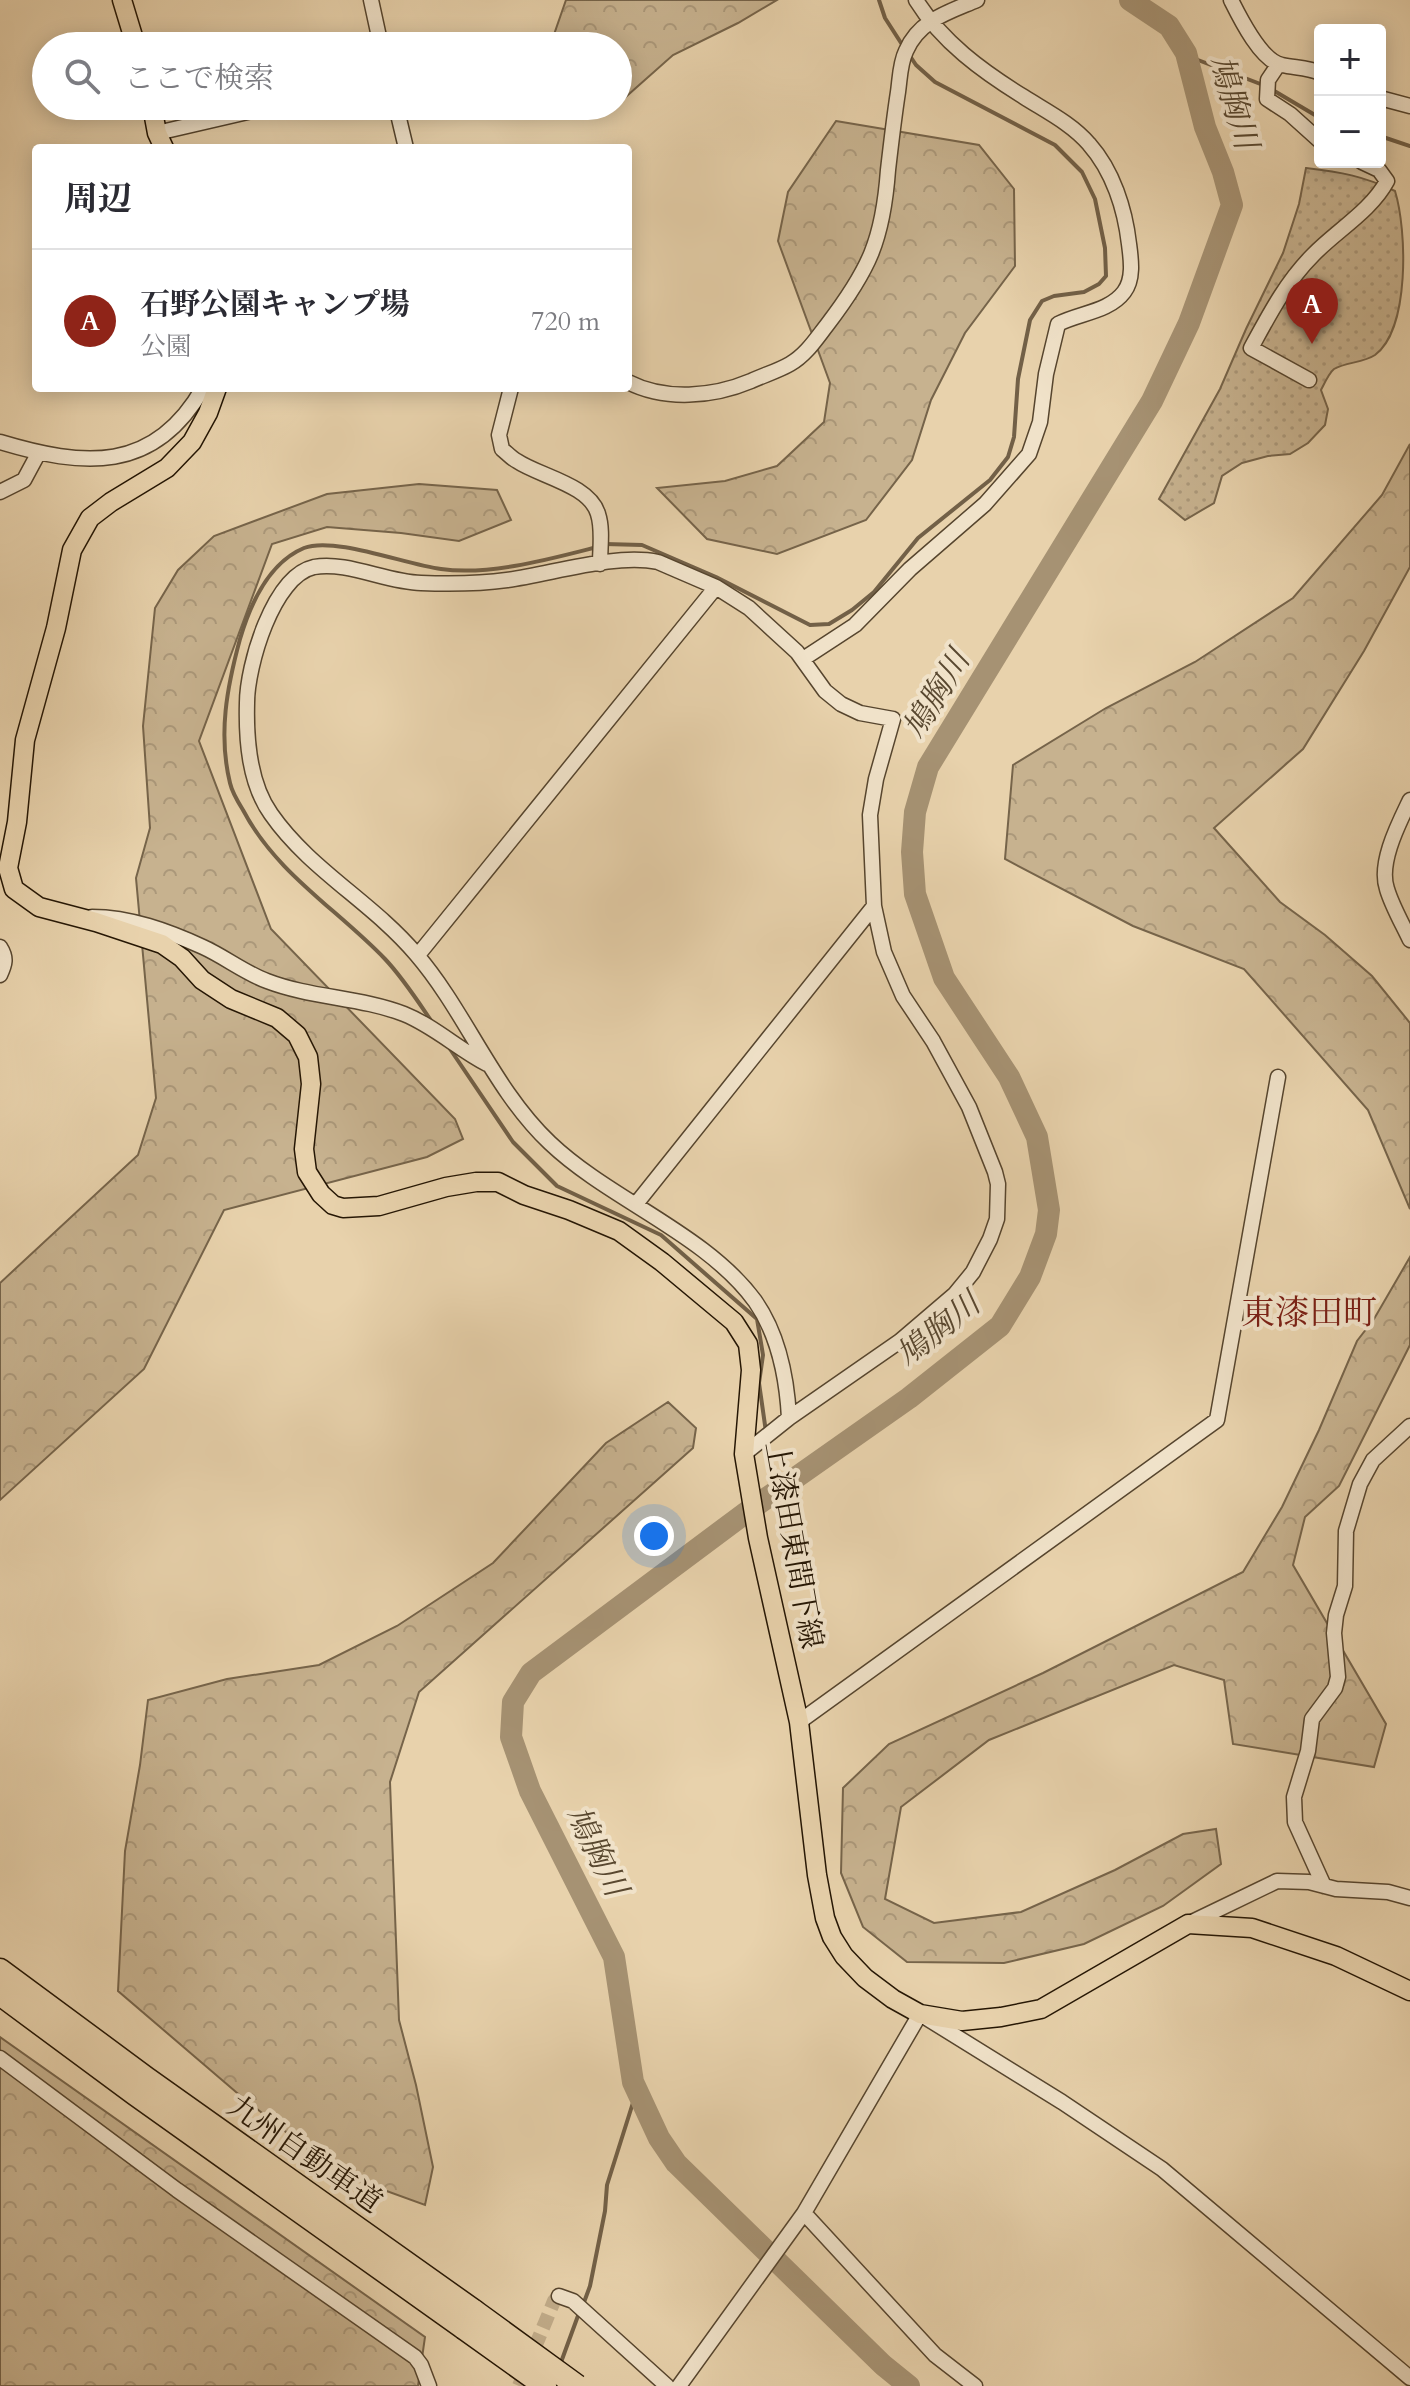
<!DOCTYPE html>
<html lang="ja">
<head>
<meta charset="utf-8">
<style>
	body { margin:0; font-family:Cardo,"Noto Serif JP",serif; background:#f7f7f7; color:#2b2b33 }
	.controls { position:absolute; right:24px; top:24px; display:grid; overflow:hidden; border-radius:8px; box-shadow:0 4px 20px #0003 }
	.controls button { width:72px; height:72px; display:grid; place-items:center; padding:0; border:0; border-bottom:2px solid #e1e1e2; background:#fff; color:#2b2b33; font:40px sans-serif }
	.you { position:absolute; left:654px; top:1536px; width:28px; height:28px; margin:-20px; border:6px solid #fff; border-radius:50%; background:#1a73e8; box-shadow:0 0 0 12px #1a73e833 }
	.badge { display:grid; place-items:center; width:52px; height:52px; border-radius:50%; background:#8f2418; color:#fff; font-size:26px; font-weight:700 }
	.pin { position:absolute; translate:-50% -66px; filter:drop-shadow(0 2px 4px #0008) }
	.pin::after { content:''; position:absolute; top:42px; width:28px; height:24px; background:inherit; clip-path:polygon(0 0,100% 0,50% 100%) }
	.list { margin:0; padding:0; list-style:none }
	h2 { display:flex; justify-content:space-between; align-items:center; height:104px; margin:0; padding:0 32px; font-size:34px }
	h2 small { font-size:26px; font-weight:400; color:#7c7c81 }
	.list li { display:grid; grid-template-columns:52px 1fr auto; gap:24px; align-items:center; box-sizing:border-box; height:144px; padding:0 32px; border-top:2px solid #e1e1e2 }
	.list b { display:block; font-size:30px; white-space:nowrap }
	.list p { margin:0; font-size:26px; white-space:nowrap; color:#7c7c81 }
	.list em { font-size:26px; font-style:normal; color:#7c7c81 }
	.icon { flex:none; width:44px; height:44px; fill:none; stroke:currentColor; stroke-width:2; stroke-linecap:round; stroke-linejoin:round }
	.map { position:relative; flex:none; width:1410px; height:2386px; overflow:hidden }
	.search { position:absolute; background:#fff; box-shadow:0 4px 20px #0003; left:32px; top:32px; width:600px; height:88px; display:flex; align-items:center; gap:20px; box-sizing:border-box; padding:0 28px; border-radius:44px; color:#7c7c81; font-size:30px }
	.panel { position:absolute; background:#fff; box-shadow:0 4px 20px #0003; left:32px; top:144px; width:600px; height:248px; border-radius:8px }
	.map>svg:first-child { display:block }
</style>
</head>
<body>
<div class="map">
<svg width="1410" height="2386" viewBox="0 0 1410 2386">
	<defs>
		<pattern id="forest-crowns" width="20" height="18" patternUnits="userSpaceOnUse" patternTransform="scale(2)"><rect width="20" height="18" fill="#c7b28f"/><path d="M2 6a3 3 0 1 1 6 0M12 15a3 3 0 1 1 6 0" fill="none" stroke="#ab987a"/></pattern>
		<pattern id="park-dots" width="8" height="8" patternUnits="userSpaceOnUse" patternTransform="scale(2)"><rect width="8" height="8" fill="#c7b28f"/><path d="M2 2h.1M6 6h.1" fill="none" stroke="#ab987a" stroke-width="1.8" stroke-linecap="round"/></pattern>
	</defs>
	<rect width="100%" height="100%" fill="#e8d2ac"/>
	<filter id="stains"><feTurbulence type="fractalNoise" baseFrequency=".0025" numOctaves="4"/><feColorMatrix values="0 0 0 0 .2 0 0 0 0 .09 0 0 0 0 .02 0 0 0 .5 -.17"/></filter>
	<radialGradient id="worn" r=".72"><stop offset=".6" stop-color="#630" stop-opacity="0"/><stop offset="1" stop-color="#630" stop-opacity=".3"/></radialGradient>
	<path fill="url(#forest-crowns)" stroke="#76644a" stroke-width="2" d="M566,0H777L738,23L673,55L620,102L618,101V46H550Z
		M836,121L979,145L1014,189L1015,266L965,333L931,400L912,460L866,520L777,554L707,539L657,488L725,481L777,466L824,422L830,383L778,241L788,192Z
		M1410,444V567L1364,651L1303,749L1214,828L1280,902L1325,935L1372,976L1410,1023V1209L1368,1110L1244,969L1133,926L1005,859L1013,765L1106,708L1195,662L1293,598L1382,495Z
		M419,484L497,490L511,520L459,541L401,533L327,527L272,544L199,741L271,929L455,1119L463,1139L427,1157L224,1210L144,1369L0,1500V1283L138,1155L156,1098L136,878L150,828L143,726L155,608L178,570L214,536L327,494Z
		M1410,1257V1345L1339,1486L1305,1517L1293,1565L1386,1724L1374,1767L1233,1744L1224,1680L1174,1665L989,1740L901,1807L885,1899L934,1923L1021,1912L1115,1870L1183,1834L1216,1829L1221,1864L1163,1906L1084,1944L1004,1963L907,1962L863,1927L841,1873L843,1788L889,1744L1043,1673L1243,1572L1282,1507L1319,1430L1357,1341L1374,1319Z
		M668,1402L696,1428L693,1448L419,1692L390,1782L399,2020L416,2085L433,2167L425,2205L337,2173L236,2092L118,1991L125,1851L140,1765L148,1700L227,1679L319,1665L397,1626L493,1563L606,1443Z
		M0,2037L425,2337L418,2386H0Z"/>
	<path fill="url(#park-dots)" stroke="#76644a" stroke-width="2" d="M1306,168C1341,172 1363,176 1395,191C1407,230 1410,329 1375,355C1363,363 1346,362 1334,369C1329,373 1324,384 1321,390L1328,409L1325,425L1308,443L1290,454L1268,456L1242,463L1222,476L1214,503L1185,520L1159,499L1220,389L1246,329L1283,253L1299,204Z"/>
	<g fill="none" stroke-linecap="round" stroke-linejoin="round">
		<path stroke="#726047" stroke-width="4" d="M879,0L885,18L903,46
			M1186,53L1198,60L1263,85
			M1271,89L1320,118
			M1380,136L1410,146
			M605,544L642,545L716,577L810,625L829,624L852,610L874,592L918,538L990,480L1008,457L1014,437L1018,379L1030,320L1042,301L1054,296L1084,292L1099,284L1106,276L1105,248L1095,199L1082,172L1055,145L935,82L916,65L908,53
			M432,1022C417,1000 403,978 385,959C337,909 276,873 243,810C238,802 232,792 230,783C218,734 227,687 240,639C250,605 268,563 304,548C334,536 407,565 441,569C489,576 550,559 597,547
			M448,1046L513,1142L557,1186L661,1235L757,1319L763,1355L759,1383L766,1432
			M767,1441L771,1494
			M583,2305L590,2286L605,2211L607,2185L637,2090
			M560,2365L579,2313"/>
		<path stroke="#a69273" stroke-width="22" d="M909,2386L883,2365L676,2163L659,2138L633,2082L614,1957L530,1791L511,1737L513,1702L531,1673L744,1514L909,1398L1000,1326L1030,1277L1046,1234L1049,1210L1037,1137L1009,1077L944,978L915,894L912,852L915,812L928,767L1152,401L1189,323L1232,205L1223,172L1205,127L1186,53L1169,26L1130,0"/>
		<path stroke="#c1ac8a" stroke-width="14" stroke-dasharray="14 7" stroke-linecap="butt" d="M519,2386L554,2301L559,2296"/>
		<g stroke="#56452e" stroke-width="17">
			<path id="minor" d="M371,0L381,46
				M1231,0C1240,18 1261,61 1282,65C1295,68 1308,67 1320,73
				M1278,65L1268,80L1267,99L1290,114L1320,141
				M1380,98L1410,106
				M396,106L406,148
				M157,133L273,106
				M1309,380L1251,348C1269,315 1286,282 1313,255C1336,231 1371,211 1387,181L1379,170L1362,162
				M628,382C665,401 713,397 751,381C764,375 778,371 790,364C806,355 816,339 827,325C869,270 883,240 888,170C891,144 894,118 898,92C900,78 900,63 906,51C919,20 949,12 977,0
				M511,388L499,435L502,449C507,453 511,458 517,461C539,476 590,485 598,514C603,529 600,548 600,564
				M0,442C83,467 154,474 203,388
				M0,492L24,480L38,454
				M803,659L855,625L910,569L985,504L1029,454L1040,422L1046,374L1058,324C1079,313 1109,312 1124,292C1134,279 1131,259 1129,244C1125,209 1113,171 1089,144C1072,124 1046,111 1024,97C982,71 942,42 916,0
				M1410,800C1399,823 1378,863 1387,889C1392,906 1402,923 1410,940
				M92,917C130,917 168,931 203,947C225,957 245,973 267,981C311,998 360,997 404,1014C434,1026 458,1049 487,1064
				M0,947C7,958 5,964 0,975
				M418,955L716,587
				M636,1204L874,906
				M744,1454L789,1418L900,1341L955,1294L973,1272L990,1239L997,1219L998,1184L995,1172L969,1107L933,1041L903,996L884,952L874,906L870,815L876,779L893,719L860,713L841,704L825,691L797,652L749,608L716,587L658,562C615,553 552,574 507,580C479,584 449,584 421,583C386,582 347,561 314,567C273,576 247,666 247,703C246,740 249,783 271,814C310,870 372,902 416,954C466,1012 493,1089 550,1143C610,1200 706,1234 755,1301C778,1334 787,1379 789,1418
				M799,1722L1217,1420L1278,1077
				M1324,1886L1295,1822L1294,1797L1308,1751L1312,1719L1335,1688L1338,1677L1334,1633L1336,1615L1345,1586L1346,1531L1360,1484L1373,1460L1410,1426
				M1190,1923L1277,1881L1309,1882L1336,1889L1388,1892L1410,1898
				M0,2058L177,2190L415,2357L421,2365L429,2386
				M559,2296L573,2301L667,2386
				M679,2386L804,2213
				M975,2386L935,2355L804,2213L920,2014L1062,2102L1162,2169L1410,2378"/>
		</g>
		<g stroke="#251604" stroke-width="21">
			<path id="major" d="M122,0L136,46
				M152,106L157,133L164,148
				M217,388L208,413L192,442L167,468L111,502L90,518L72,550L56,628L25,740L17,822L8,868L14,889L39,907L96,922L162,944L182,958L202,980L231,999L277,1018L297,1035L308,1057L311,1084L304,1149L307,1172L321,1194L333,1205L343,1208L379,1206L446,1187L476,1182H498L524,1195L569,1210L619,1231L662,1262L734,1322L748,1344L751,1370L744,1454L758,1538L799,1722L817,1875L825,1918L832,1937L844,1956L865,1978L893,1999L920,2014L962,2021L1001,2017L1041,2009L1188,1924L1252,1928L1336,1956L1410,1991"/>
		</g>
		<g stroke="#251604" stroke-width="25">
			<path id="highway" d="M0,1970L146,2078L474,2311
				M0,1994L135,2094L464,2328"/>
		</g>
		<use href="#minor" stroke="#f0e2c9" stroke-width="14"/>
		<use href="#major" stroke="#e8d2ac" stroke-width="18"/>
		<use href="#highway" stroke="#e8d2ac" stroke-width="22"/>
		<g stroke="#251604" stroke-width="25" stroke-linecap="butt">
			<path id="highway-bridge" d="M474,2311L577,2386
				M464,2328L545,2386"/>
		</g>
		<use href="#highway-bridge" stroke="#e8d2ac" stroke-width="22"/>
	</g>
	<g text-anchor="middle" stroke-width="8" stroke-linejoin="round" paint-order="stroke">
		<g font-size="30" fill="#251604" stroke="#f0e2c9">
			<text transform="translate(794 1545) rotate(80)" y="10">上漆田東間下線</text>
			<text transform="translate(305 2154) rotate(35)" y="10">九州自動車道</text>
		</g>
		<g font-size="32" font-style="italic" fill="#594830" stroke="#f0e2c9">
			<text transform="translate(1234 102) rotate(73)" y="11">鳩胸川</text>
			<text transform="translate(936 694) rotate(-59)" y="11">鳩胸川</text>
			<text transform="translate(938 1329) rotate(-39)" y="11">鳩胸川</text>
			<text transform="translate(597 1851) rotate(63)" y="11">鳩胸川</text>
		</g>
		<g font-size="34" fill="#7a1f14" stroke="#f0e2c9">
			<text x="1309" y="1324">東漆田町</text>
		</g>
	</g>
	<rect width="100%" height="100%" filter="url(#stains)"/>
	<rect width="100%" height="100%" fill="url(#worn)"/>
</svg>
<div class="controls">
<button>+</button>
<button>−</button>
</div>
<div class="you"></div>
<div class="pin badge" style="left:1312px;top:344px">A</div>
<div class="search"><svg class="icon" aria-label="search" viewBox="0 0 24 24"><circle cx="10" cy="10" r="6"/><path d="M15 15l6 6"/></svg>ここで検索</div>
<section class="panel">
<h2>周辺<small></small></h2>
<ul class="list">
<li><span class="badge">A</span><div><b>石野公園キャンプ場</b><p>公園</p></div><em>720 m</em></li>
</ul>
</section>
</div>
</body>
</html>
